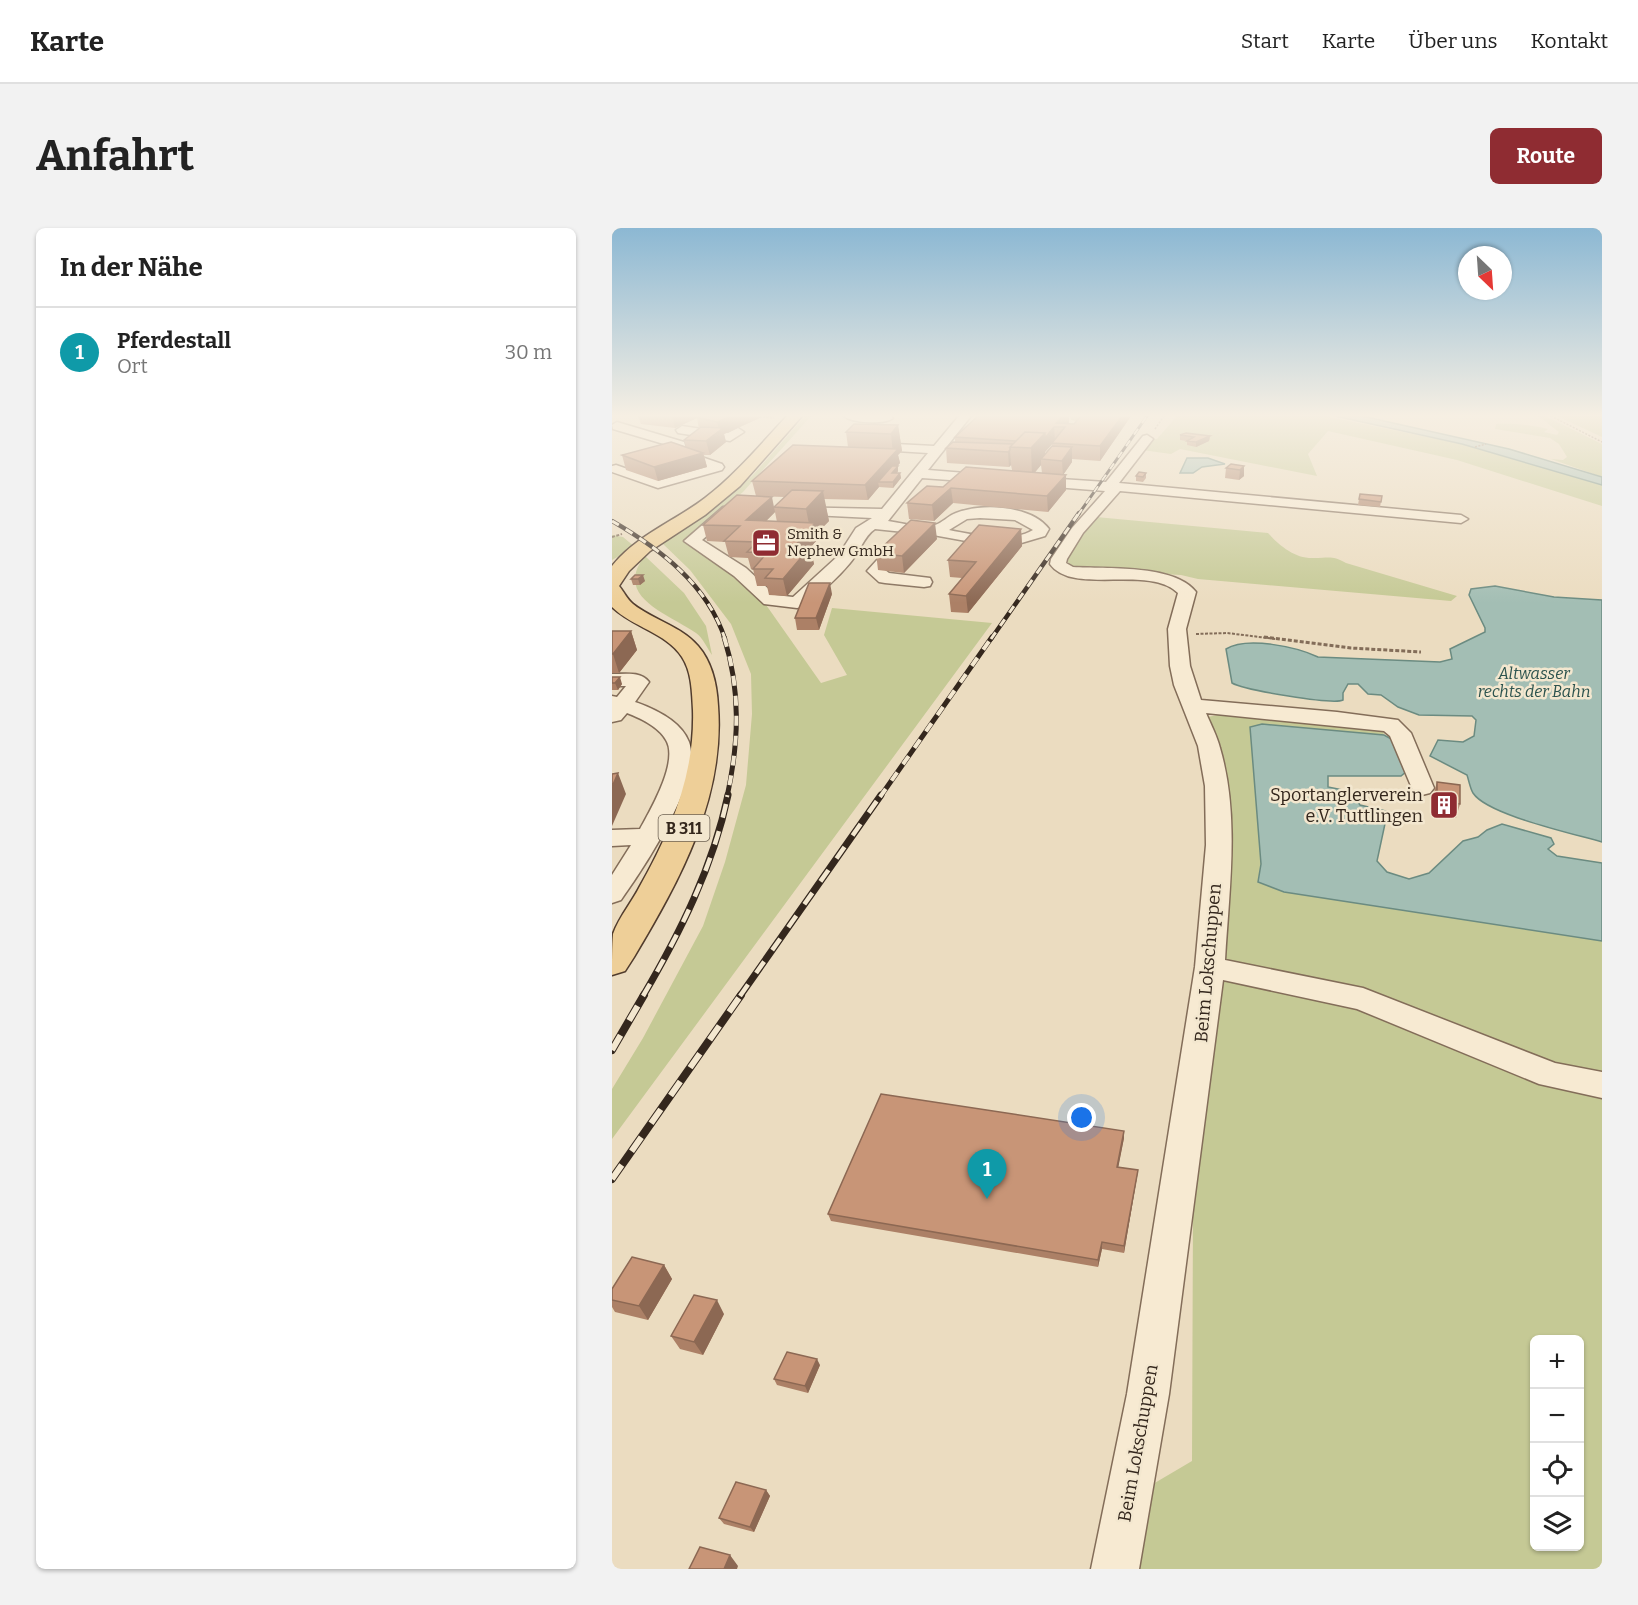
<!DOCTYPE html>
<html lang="de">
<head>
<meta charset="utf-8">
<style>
	body { margin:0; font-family:Bitter,serif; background:#f2f2f2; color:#222 }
	.controls { position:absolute; right:18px; bottom:18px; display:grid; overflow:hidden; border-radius:9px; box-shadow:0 2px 4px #0004 }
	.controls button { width:54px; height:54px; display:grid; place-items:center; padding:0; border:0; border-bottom:2px solid #e0e0e0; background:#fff; color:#222; font:30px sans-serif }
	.compass { position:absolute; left:846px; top:18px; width:54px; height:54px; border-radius:50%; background:#fff; box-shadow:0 2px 4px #0004; rotate:155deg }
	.you { position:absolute; left:470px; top:890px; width:21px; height:21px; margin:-15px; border:4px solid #fff; border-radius:50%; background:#1a73e8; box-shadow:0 0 0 9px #1a73e833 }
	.badge { display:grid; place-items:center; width:39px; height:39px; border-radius:50%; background:#8f2c32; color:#fff; font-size:20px; font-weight:700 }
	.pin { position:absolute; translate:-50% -50px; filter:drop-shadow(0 2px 3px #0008) }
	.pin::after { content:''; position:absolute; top:32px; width:21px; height:18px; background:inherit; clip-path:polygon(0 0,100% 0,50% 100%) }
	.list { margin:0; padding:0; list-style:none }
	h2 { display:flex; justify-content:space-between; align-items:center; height:78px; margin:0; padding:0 24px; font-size:26px }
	h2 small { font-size:20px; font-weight:400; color:#767676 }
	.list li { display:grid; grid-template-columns:39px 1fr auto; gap:18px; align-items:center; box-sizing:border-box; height:90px; padding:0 24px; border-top:2px solid #e0e0e0 }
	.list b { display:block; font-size:22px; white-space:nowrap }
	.list p { margin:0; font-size:20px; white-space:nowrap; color:#767676 }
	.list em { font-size:20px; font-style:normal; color:#767676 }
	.icon { flex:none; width:33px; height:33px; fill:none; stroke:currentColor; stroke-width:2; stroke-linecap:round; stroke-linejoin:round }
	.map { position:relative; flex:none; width:990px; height:1341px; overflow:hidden; border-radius:9px }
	header { display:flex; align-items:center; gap:36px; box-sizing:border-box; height:84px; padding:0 30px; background:#fff; border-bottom:2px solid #e0e0e0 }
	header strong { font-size:28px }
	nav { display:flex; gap:33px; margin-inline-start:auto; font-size:21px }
	.intro { display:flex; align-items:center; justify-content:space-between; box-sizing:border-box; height:144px; padding:0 36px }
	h1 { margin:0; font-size:42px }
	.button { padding:15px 27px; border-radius:9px; background:#8f2c32; color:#fff; font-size:21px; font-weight:700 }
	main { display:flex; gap:36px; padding:0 36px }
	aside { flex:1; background:#fff; border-radius:9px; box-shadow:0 2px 4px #0004 }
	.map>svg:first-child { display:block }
</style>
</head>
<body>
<header>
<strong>Karte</strong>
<nav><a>Start</a><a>Karte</a><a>Über uns</a><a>Kontakt</a></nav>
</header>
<div class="intro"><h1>Anfahrt</h1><a class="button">Route</a></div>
<main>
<aside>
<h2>In der Nähe<small></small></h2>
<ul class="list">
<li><span class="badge" style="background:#0f9aa8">1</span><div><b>Pferdestall</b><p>Ort</p></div><em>30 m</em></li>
</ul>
</aside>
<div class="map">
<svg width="990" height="1341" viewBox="0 0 990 1341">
	<rect width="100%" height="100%" fill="#ebdcc0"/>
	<path fill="#c5c995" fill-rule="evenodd" d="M193,188H199L131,264L73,311L127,348L152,374L209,455L235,447L212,407L220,380L380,395L0,911V861L31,810L91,698L113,634L134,557L140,486L139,446L119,396L78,342L50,315L103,279L140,248Z
		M565,188H712L850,216L990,257V278L845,232L716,203L696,226L705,248L568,221L559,226L530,222L540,211H545Z
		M926,188H933L990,216V249L939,231L951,232L955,229L947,216L938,210L883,201L884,196C901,195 919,197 936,201L932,204L945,207L947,204Z
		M944,188H990V209L947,189Z
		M484,289L656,305C667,317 683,331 702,330C717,330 720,327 734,335L845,368L839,373L586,351L569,347L472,342L457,337L455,330Z
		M0,307L11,309L23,319L0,332Z
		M33,328L72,365L94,398L100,427C95,420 91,410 84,405C57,386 0,369 33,328Z
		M622,484L770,499L772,507L650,496L649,636L646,654L672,664L990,713V1341H526L541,1256L580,1233L581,982L576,958L615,656L590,490ZM922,1112H968V1318H922Z"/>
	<path fill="#a3beb4" stroke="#6b8b81" stroke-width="1.5" d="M723,188H750L897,221L990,249V257L850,216Z
		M575,230H596L613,236L590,239L581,245H568Z
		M883,358L942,369L990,372V614C963,606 875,587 861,565C858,560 857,553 855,547L818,528L826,512L851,514L862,508L864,492L860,488L807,487L786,479L769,467L756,466L746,456H736L731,465V472C721,477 632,462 620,455L614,421C635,408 685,419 706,429L828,434L840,431L838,421L873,404V400L857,367L859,361Z
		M650,496L772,507L783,513L795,543L789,548H716V559L751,566L746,574L748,577L778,584L774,591L765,633L775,644L797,651L817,645L851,613L866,609L875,602L890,596L939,610L942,616L936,621L945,628L990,635V713L672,664L646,654L649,636L638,499Z"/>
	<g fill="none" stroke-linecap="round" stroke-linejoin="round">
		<g stroke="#836d59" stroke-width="3">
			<path id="minor" d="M232,188H279L281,190C273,197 240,195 232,188Z
				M347,188H359L316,242L379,247L386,251L379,255L310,250L276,293C290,295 309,301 323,297C330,295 336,288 344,285C369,275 419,277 437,301L433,308L406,316L376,317L321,307L263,301C252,308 247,325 238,335C224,352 208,365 191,379L185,380L152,376L122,348L72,313L111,279L126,278L128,281L126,284L121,285L90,312L134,340L163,367L181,369L226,328L244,300L260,290L180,286L175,285L173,282L175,279L270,281L316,225L268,222L262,218L264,215L322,218ZM368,290L403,292L421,302C400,315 361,307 337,302L355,291Z
				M5,194L72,214L75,224L110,236L112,239L110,242L46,260L0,244V238L4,237L47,252L92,239L64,229L62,219L1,201L0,197Z
				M70,198L116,205L126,200L132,204L118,213L66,205L64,202Z
				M535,207L541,211L507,255L849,287L856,291L849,295L508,263L471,305L455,331L454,335L461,339C493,341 563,336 584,364L574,401L578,438L589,472L725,484L786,492L799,505L822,560L818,565L810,567L802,565L778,508L772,503L594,485C599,497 605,508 608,520C628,588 617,662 613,732L751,760L943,835L990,844V870L927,856L745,781L611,752L557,1166L527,1341H479L515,1166L583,739L594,617L593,558L586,518L562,457L558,438L556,401L566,365C536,336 461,368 438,336L439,331L460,300L493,263L418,257L411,253L418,249L494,254L531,208Z
				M291,308L299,313L273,342L277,345L318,350L320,354L318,358L312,359L273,355L267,354L255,343L285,310Z
				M0,446C13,446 29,443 37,454L23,474C43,481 69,493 77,514C91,552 31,641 9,672L0,675V647L19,617L0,618V602L28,601C39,581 67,533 54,512C47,499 28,490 15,485L9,492L0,494V468L5,469L14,458H0Z"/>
		</g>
		<g stroke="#513c2d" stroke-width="3">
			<path id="major" d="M175,188H190L128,258L93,287L38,323L17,343L7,358C12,364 15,371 21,376C41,392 69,398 86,418C100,434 105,457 106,478C113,570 68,652 22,729L13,743L0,747C0,735 0,717 1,706C7,689 20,674 28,658C59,603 83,546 81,482C80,465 80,444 70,429C55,405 20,399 0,379V338C25,307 63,293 93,270C124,246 149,216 175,188Z"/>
		</g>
		<path stroke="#836d59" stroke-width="1.5" stroke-dasharray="2 1.5" stroke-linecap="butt" d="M144,188L162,190
			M939,188L990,214
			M543,201L552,188
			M863,219L874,216"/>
		<path stroke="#836d59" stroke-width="2" stroke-dasharray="3 1.5" stroke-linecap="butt" d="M0,309L10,306
			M584,406L615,405L664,411"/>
		<path stroke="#836d59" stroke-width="3" stroke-dasharray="4 2" stroke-linecap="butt" d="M652,409L739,420L809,424"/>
		<use href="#minor" fill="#f7ead2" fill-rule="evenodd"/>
		<use href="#major" fill="#eecf98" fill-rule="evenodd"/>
		<g stroke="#34271d" stroke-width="3">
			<path id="rail-far4" d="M466,287L535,188"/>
		</g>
		<g stroke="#34271d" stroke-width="4.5">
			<path id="rail-far3" d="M0,293C48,321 95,356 113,411
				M379,411L467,285"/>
		</g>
		<g stroke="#34271d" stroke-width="5">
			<path id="rail-far2" d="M112,409C129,463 127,514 115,569
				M268,569L380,409"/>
		</g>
		<g stroke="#34271d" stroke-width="7">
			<path id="rail-far1" d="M31,768C68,705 101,639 116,567
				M128,768L269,567"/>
		</g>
		<g stroke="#34271d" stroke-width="8">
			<path id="rail" d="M0,822L32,767
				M0,951L129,767"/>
		</g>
		<use href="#rail-far4" stroke="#f3e7cf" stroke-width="2" stroke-dasharray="7" stroke-linecap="butt"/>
		<use href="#rail-far3" stroke="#f3e7cf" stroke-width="3" stroke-dasharray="8" stroke-linecap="butt"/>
		<use href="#rail-far2" stroke="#f3e7cf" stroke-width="4" stroke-dasharray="10" stroke-linecap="butt"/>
		<use href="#rail-far1" stroke="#f3e7cf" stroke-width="4.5" stroke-dasharray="14" stroke-linecap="butt"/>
		<use href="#rail" stroke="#f3e7cf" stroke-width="6" stroke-dasharray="17" stroke-linecap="butt"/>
	</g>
	<path fill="#ac8066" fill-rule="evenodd" d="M26,188H150V189L112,206L114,214L98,227H92L95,239L46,253L14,242L10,227L74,219L72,212L87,201L85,190L63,200L29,196Z
		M365,188H457V194L456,196H462L465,193L459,192L458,188H519L488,233L460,231V234L451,247L454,262L436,284L341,275L322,293L297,291L295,275L331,259L400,242L399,237L397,239L335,235L334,220L343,214V209ZM440,216V218L433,226V224ZM429,237L430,245L423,244Z
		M286,197L290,223L286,227L288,235L285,238H286V243L285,245H288L289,250L281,260L267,259L256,272L212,271L217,293L205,305L206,311L198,320L202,336L175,368L157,367L155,358H145L141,341H139L136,330L117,329L113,314L95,313L91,297L162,279L173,269L144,268L140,253L236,219L234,204ZM163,284L165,294L154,293Z
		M568,207L598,208L597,213L584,219L575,217V213L568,212Z
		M632,238V248L627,252L613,250L614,240Z
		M534,245V250L531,254L524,253V248Z
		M770,268L768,279L746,277L747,271Z
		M409,301L410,318L356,385L339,384L337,366L350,350L338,349L336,332Z
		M325,311L292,345L266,342L264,325Z
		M23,347L33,353L28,357H21L19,351Z
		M220,366L207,402H185L183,390Z
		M0,403H19L25,422L7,445H0Z
		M0,449L10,456L6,462H0Z
		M825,554L848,576L844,590L828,588V584L821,583V568Z
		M512,910L506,939L526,942L525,949L512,1025L490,1021L486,1039L219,993L216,986Z
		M52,1037L60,1051L36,1092L3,1084L0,1079V1061Z
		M112,1086L91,1127L68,1121L59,1108Z
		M208,1137L196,1165L165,1157L162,1151Z
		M154,1262L158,1268L142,1304L112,1296L107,1290Z"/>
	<path fill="#8c6853" d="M60,188H90L84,189L85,190L63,200Z
		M119,188H150V189L112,206L114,214L98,227L94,213L107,203L105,194Z
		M451,188H457V194L453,199L444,195Z
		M510,188H519L488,233V218Z
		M286,197L290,223L286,227L288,235L271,254H266L267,259L256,272L253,257L281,226L279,206Z
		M442,199L443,213L433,224L434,231H429V237L420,248L419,220L433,205Z
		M598,208L597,213L584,219V214Z
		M460,219V234L451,247L450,233Z
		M398,222L399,237L397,239L396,224Z
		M91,225L95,239L46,253L42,239Z
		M286,238V243L281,250L280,245Z
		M632,238V248L627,252L628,242Z
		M288,245L289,250L281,260V254Z
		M454,247V262L436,284L435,268Z
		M339,260L341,275L322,293L320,277Z
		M211,263L217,293L205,305L206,311L198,320L202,336L175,368L171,351L182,319L198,301L194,281Z
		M160,269L163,284L138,309L134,292Z
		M323,295L325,311L292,345L290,328Z
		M409,301L410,318L356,385L354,368Z
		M31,347L33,353L28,357L26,351Z
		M218,355L220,366L207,402L204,390Z
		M19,403L25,422L7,445L1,426Z
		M8,449L10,456L6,462L3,455Z
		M6,545L14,566L0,598V559Z
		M512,903V910L505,946V939Z
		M526,942L525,949L512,1025V1018Z
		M490,1014V1021L486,1039V1032Z
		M52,1037L60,1051L36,1092L27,1078Z
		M105,1072L112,1086L91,1127L82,1114Z
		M205,1131L208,1137L196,1165L193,1158Z
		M154,1262L158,1268L142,1304L138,1299Z
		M118,1327L126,1338L125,1341H112Z"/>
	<path fill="#c89577" stroke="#8c6853" stroke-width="1.5" d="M87,188H119L105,194L84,189Z
		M366,188H451L444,195L462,196L469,188H510L488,218L440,215L453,199H442L433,210V205L413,204L404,213L343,209Z
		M242,196L286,197L279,206L234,204Z
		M89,199L111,200L94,213L72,212Z
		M413,204L433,205L419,220L398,219Z
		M574,205L598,208L584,214L575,213L582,209L568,207Z
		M59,214L91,225L42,239L10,227Z
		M341,214L401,216L398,219V222L396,224L334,220Z
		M181,217L286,221L253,257L140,253Z
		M440,218L460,219L450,233L429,231Z
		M619,236L632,238L628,242L614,240Z
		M280,238H286L280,245H288L281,254H266Z
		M354,239L454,247L435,268L339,260L320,277L295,275L315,258L331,259Z
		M527,244L534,245L531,249L524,248Z
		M180,262L211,263L194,281L162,279Z
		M748,266L770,268L769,274L747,271Z
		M125,267L160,269L134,292L203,295L182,319H198L171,351L153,350L161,341H141L155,325L135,324L145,314L112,313L128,298L91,297Z
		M299,292L323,295L290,328L264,325Z
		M367,297L409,301L354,368L337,366L364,334L336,332Z
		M23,347H31L26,351H19Z
		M197,355H218L204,390H183Z
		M0,403H19L1,426H0Z
		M0,449H8L3,455H0Z
		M6,545L0,559V546Z
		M825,554L848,557V576L832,574V570L825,569Z
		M269,866L512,903L505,939L526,942L512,1018L490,1014L486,1032L216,986Z
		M20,1029L52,1037L27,1078L0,1072V1061Z
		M82,1067L105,1072L82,1114L59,1108Z
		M175,1124L205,1131L193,1158L162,1151Z
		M124,1254L154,1262L138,1299L107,1290Z
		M88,1319L118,1327L112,1341H77Z"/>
	<linearGradient id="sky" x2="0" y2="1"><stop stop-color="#8cb8d3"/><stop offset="0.5" stop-color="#f6efe3"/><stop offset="1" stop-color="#f6efe3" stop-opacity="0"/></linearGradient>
	<rect width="990" height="375" fill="url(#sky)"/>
	<defs>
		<g id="office-square" transform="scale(1.5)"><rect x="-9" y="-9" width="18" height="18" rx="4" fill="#8f2c32" stroke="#f3e7cf"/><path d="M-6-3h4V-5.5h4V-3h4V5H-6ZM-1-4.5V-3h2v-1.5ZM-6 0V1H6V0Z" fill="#fff"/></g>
		<g id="building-square" transform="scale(1.5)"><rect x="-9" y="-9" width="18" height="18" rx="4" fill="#8f2c32" stroke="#f3e7cf"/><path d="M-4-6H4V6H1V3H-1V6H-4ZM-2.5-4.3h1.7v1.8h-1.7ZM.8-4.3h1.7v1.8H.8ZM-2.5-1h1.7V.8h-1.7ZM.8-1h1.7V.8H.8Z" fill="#fff"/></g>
	</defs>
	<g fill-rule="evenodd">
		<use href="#office-square" x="154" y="315"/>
		<use href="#building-square" x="832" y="577"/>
	</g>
	<g text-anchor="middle" stroke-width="5" stroke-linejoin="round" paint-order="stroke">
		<g font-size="15" fill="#34271d" stroke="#f3e7cf" text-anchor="start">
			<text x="175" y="311">Smith &amp;<tspan x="175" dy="17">Nephew GmbH</tspan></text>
		</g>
		<g font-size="16" font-style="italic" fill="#2c534e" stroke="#f3e7cf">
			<text x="922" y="451">Altwasser<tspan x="922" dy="18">rechts der Bahn</tspan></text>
		</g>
		<rect fill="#f3e7cf" stroke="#6d6152" stroke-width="1.5" x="46.5" y="587" width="51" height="26" rx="4.5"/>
		<g font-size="16" font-weight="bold" fill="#34271d">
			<text x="72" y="606">B 311</text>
		</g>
		<g font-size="18" fill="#34271d" stroke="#f3e7cf" text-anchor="end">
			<text x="811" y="573">Sportanglerverein<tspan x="811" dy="21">e.V. Tuttlingen</tspan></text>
		</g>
		<g font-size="18" fill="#34271d" stroke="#f3e7cf">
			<text transform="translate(596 735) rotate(-85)" y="6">Beim Lokschuppen</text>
			<text transform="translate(526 1215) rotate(-80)" y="6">Beim Lokschuppen</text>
		</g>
	</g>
</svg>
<div class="controls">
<button>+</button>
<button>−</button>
<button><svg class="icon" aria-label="locate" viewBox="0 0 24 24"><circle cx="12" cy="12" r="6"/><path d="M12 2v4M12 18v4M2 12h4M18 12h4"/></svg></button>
<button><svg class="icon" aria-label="layers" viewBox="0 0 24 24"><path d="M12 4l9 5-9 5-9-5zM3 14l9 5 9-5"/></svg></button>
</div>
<svg class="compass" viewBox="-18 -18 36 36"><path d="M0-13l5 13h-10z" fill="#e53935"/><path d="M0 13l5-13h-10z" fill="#767676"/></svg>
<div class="you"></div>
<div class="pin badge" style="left:375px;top:971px;background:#0f9aa8">1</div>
</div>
</main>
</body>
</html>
